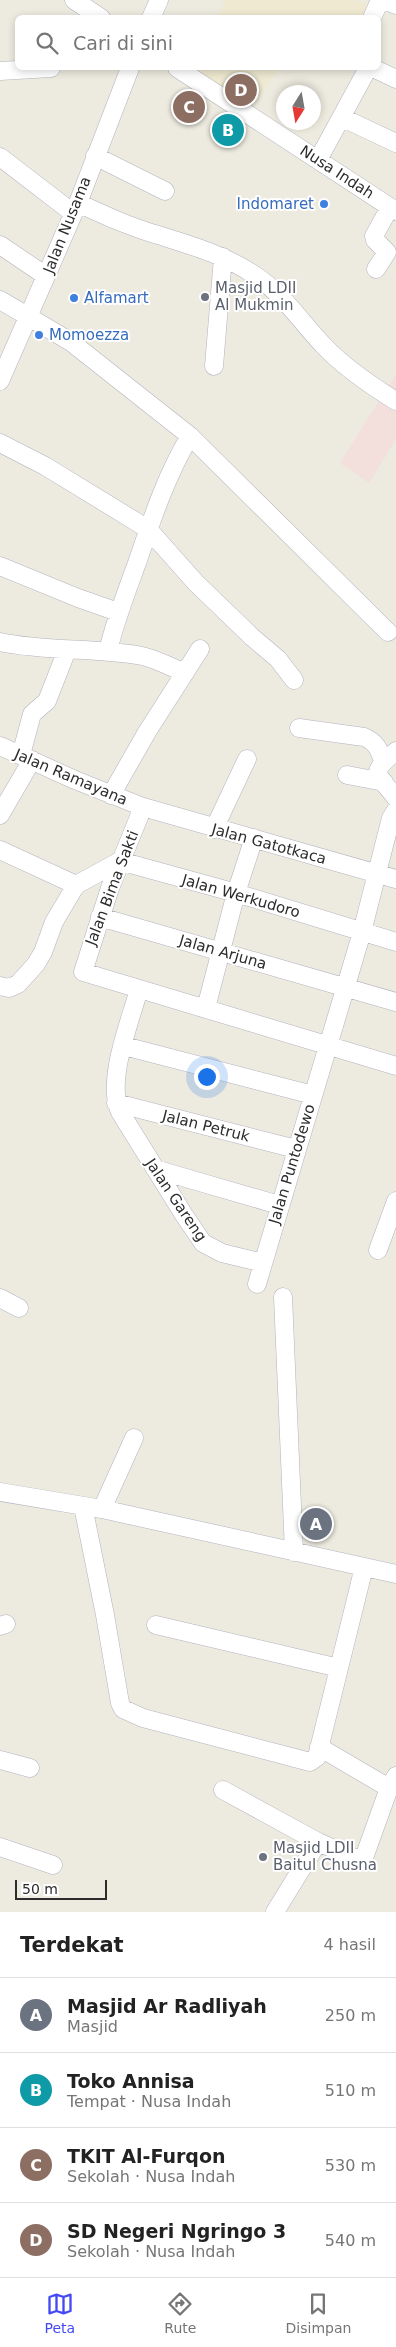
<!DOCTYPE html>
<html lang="id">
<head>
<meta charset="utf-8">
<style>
	body { margin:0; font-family:"DejaVu Sans",sans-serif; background:#f2f2f2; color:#222 }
	.compass { position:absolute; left:276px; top:85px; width:45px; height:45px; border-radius:50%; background:#fff; box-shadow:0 2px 8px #0003; rotate:191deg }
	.scale { position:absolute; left:15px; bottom:12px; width:92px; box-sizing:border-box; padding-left:5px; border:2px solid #2c2c2c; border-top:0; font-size:14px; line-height:18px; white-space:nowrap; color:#2c2c2c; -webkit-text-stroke:4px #fff; paint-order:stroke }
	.you { position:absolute; left:206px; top:1076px; width:18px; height:18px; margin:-12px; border:4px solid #fff; border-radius:50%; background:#1a73e8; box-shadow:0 0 0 8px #1a73e833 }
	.badge { display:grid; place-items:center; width:32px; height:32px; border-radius:50%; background:#4549f5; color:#fff; font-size:16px; font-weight:700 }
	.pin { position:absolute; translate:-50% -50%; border:2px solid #fff; box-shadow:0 1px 5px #0006 }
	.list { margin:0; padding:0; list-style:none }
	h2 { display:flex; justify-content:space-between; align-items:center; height:65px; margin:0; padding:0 20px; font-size:21px }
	h2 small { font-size:16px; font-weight:400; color:#767676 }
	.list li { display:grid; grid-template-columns:32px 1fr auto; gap:15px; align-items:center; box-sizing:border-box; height:75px; padding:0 20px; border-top:1px solid #e0e0e0 }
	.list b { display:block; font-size:19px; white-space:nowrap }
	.list p { margin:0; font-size:16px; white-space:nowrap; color:#767676 }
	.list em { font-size:16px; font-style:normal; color:#767676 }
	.icon { flex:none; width:28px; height:28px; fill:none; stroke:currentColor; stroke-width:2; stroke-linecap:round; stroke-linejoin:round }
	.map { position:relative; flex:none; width:396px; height:1912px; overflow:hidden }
	.search { position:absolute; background:#fff; box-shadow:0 2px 8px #0003; left:15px; right:15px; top:15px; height:55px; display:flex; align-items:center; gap:12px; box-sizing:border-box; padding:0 18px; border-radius:8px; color:#767676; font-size:19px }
	.sheet { height:365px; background:#fff }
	nav { display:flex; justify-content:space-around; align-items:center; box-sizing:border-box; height:70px; border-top:1px solid #e0e0e0; background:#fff; font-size:14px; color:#767676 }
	nav a { display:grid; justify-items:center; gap:2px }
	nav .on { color:#4549f5 }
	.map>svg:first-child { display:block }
</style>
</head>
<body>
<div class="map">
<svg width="396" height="1912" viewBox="0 0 396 1912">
	<rect width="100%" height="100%" fill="#edeadf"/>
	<path fill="#eee9d0" d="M226,0H355L374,7L369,17L216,18Z
		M188,68H279L250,109Z
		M191,88L205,98L189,125L173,115Z"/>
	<path fill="#f3e0dd" d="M396,374V439L369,483L340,463Z"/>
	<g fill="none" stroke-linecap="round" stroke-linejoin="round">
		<g stroke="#b2b3bf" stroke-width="19">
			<path id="minor" d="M74,0L101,18
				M384,0L396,5
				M151,18L159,0
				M372,18L380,0
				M177,68L396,211
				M373,68L396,79
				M0,71L51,68
				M343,118L396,143
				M95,156L165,191
				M0,157L73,213
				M318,160L368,68
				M78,203C104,215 130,227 158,235C193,246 225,255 256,276C284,295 301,322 324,346C345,368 370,385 396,401
				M0,245L46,276
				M376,269L387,252L375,240L374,236L390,207
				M0,300L71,342L190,436L388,632
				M214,366L223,257
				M0,381L78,203L130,68
				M0,443L45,466L148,529L196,583L252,637L278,659L294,680
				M0,566L78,598L118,612
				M0,642C47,652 95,647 142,656C156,659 171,667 185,673
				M108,651C115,621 126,593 137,563C152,519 166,476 190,436
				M299,728L364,737C376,742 379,749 383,761
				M0,746L75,780L143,807L396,879
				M396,751C369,774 376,772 396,798
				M21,755L32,714L47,701L67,650
				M347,775L384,782
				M111,795L147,732L200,649
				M143,807L110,888L83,972L396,1066
				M0,815L32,760
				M214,829L247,759
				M0,850L76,885
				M120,861L236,893L396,942
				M100,917L396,1002
				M0,986L9,988L18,984L36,964L43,952L54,922L76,885L120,861
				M139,989C130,1022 106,1080 120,1112L184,1215L203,1243L222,1253L263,1263
				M206,1008L236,893L254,838
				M124,1046L313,1095
				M116,1103L296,1149
				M155,1169L279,1205
				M378,1250L396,1201
				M257,1284L362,932L391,818L396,810
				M283,1297L294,1552
				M0,1298L19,1308
				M0,1492L102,1509L396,1574
				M83,1506L105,1615L120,1703L123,1709L143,1718L310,1762L317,1757L364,1567
				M102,1509L134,1438
				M156,1625L339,1668
				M0,1626L6,1624
				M319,1747L389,1788
				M0,1760L30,1768
				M223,1790L318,1842L357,1859L365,1855L389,1788L396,1776
				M0,1847L53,1865
				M275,1912L318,1842"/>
		</g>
		<use href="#minor" stroke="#fff" stroke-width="18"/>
	</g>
	<g fill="#3f7fe0" stroke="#fff" stroke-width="2">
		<circle cx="324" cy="204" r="5"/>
		<circle cx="74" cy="298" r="5"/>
		<circle cx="39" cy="335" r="5"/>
	</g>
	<g fill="#6b7280" stroke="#fff" stroke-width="2">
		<circle cx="205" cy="297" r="5"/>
		<circle cx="263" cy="1857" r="5"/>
	</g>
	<g text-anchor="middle" stroke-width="4" stroke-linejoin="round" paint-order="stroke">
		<g font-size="15" fill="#2c2c2c" stroke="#fff">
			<text transform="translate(337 172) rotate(33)" y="5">Nusa Indah</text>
			<text transform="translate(67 225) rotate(-68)" y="5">Jalan Nusama</text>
			<text transform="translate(71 777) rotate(23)" y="5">Jalan Ramayana</text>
			<text transform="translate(269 844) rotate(15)" y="5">Jalan Gatotkaca</text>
			<text transform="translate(112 888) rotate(-69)" y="5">Jalan Bima Sakti</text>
			<text transform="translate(241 896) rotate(16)" y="5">Jalan Werkudoro</text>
			<text transform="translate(223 952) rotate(16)" y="5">Jalan Arjuna</text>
			<text transform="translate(206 1126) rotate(14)" y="5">Jalan Petruk</text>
			<text transform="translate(292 1164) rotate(-73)" y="5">Jalan Puntodewo</text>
			<text transform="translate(176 1200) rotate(56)" y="5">Jalan Gareng</text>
		</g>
		<g font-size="15" fill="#366cbe" stroke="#fff" text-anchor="start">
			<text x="314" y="209" text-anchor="end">Indomaret</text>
			<text x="84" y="303">Alfamart</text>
			<text x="49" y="340">Momoezza</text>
		</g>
		<g font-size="15" fill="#5b616d" stroke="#fff" text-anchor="start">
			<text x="215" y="293">Masjid LDII<tspan x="215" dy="17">Al Mukmin</tspan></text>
			<text x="273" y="1853">Masjid LDII<tspan x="273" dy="17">Baitul Chusna</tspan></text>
		</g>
	</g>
</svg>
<svg class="compass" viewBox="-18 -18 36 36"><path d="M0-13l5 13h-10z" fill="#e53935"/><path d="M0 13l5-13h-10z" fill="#767676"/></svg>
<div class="scale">50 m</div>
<div class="you"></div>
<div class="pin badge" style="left:316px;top:1524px;background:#6b7280">A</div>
<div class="pin badge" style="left:228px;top:130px;background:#0f9aa8">B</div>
<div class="pin badge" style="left:189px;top:107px;background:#8d6e63">C</div>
<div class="pin badge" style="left:241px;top:90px;background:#8d6e63">D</div>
<div class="search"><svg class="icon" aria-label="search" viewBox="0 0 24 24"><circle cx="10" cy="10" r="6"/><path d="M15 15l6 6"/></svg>Cari di sini</div>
</div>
<section class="sheet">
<h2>Terdekat<small>4 hasil</small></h2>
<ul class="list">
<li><span class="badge" style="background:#6b7280">A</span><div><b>Masjid Ar Radliyah</b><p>Masjid</p></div><em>250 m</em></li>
<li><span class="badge" style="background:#0f9aa8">B</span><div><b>Toko Annisa</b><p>Tempat · Nusa Indah</p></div><em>510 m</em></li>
<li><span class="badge" style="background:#8d6e63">C</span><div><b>TKIT Al-Furqon</b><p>Sekolah · Nusa Indah</p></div><em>530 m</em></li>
<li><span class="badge" style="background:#8d6e63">D</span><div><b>SD Negeri Ngringo 3</b><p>Sekolah · Nusa Indah</p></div><em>540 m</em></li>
</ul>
</section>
<nav>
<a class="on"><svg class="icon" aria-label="map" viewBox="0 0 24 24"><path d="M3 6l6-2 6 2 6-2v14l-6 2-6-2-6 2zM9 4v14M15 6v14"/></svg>Peta</a>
<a><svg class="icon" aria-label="directions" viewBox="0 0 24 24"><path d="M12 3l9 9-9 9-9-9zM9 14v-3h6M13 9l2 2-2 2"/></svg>Rute</a>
<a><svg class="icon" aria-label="saved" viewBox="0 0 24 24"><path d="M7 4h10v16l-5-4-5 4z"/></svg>Disimpan</a>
</nav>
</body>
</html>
